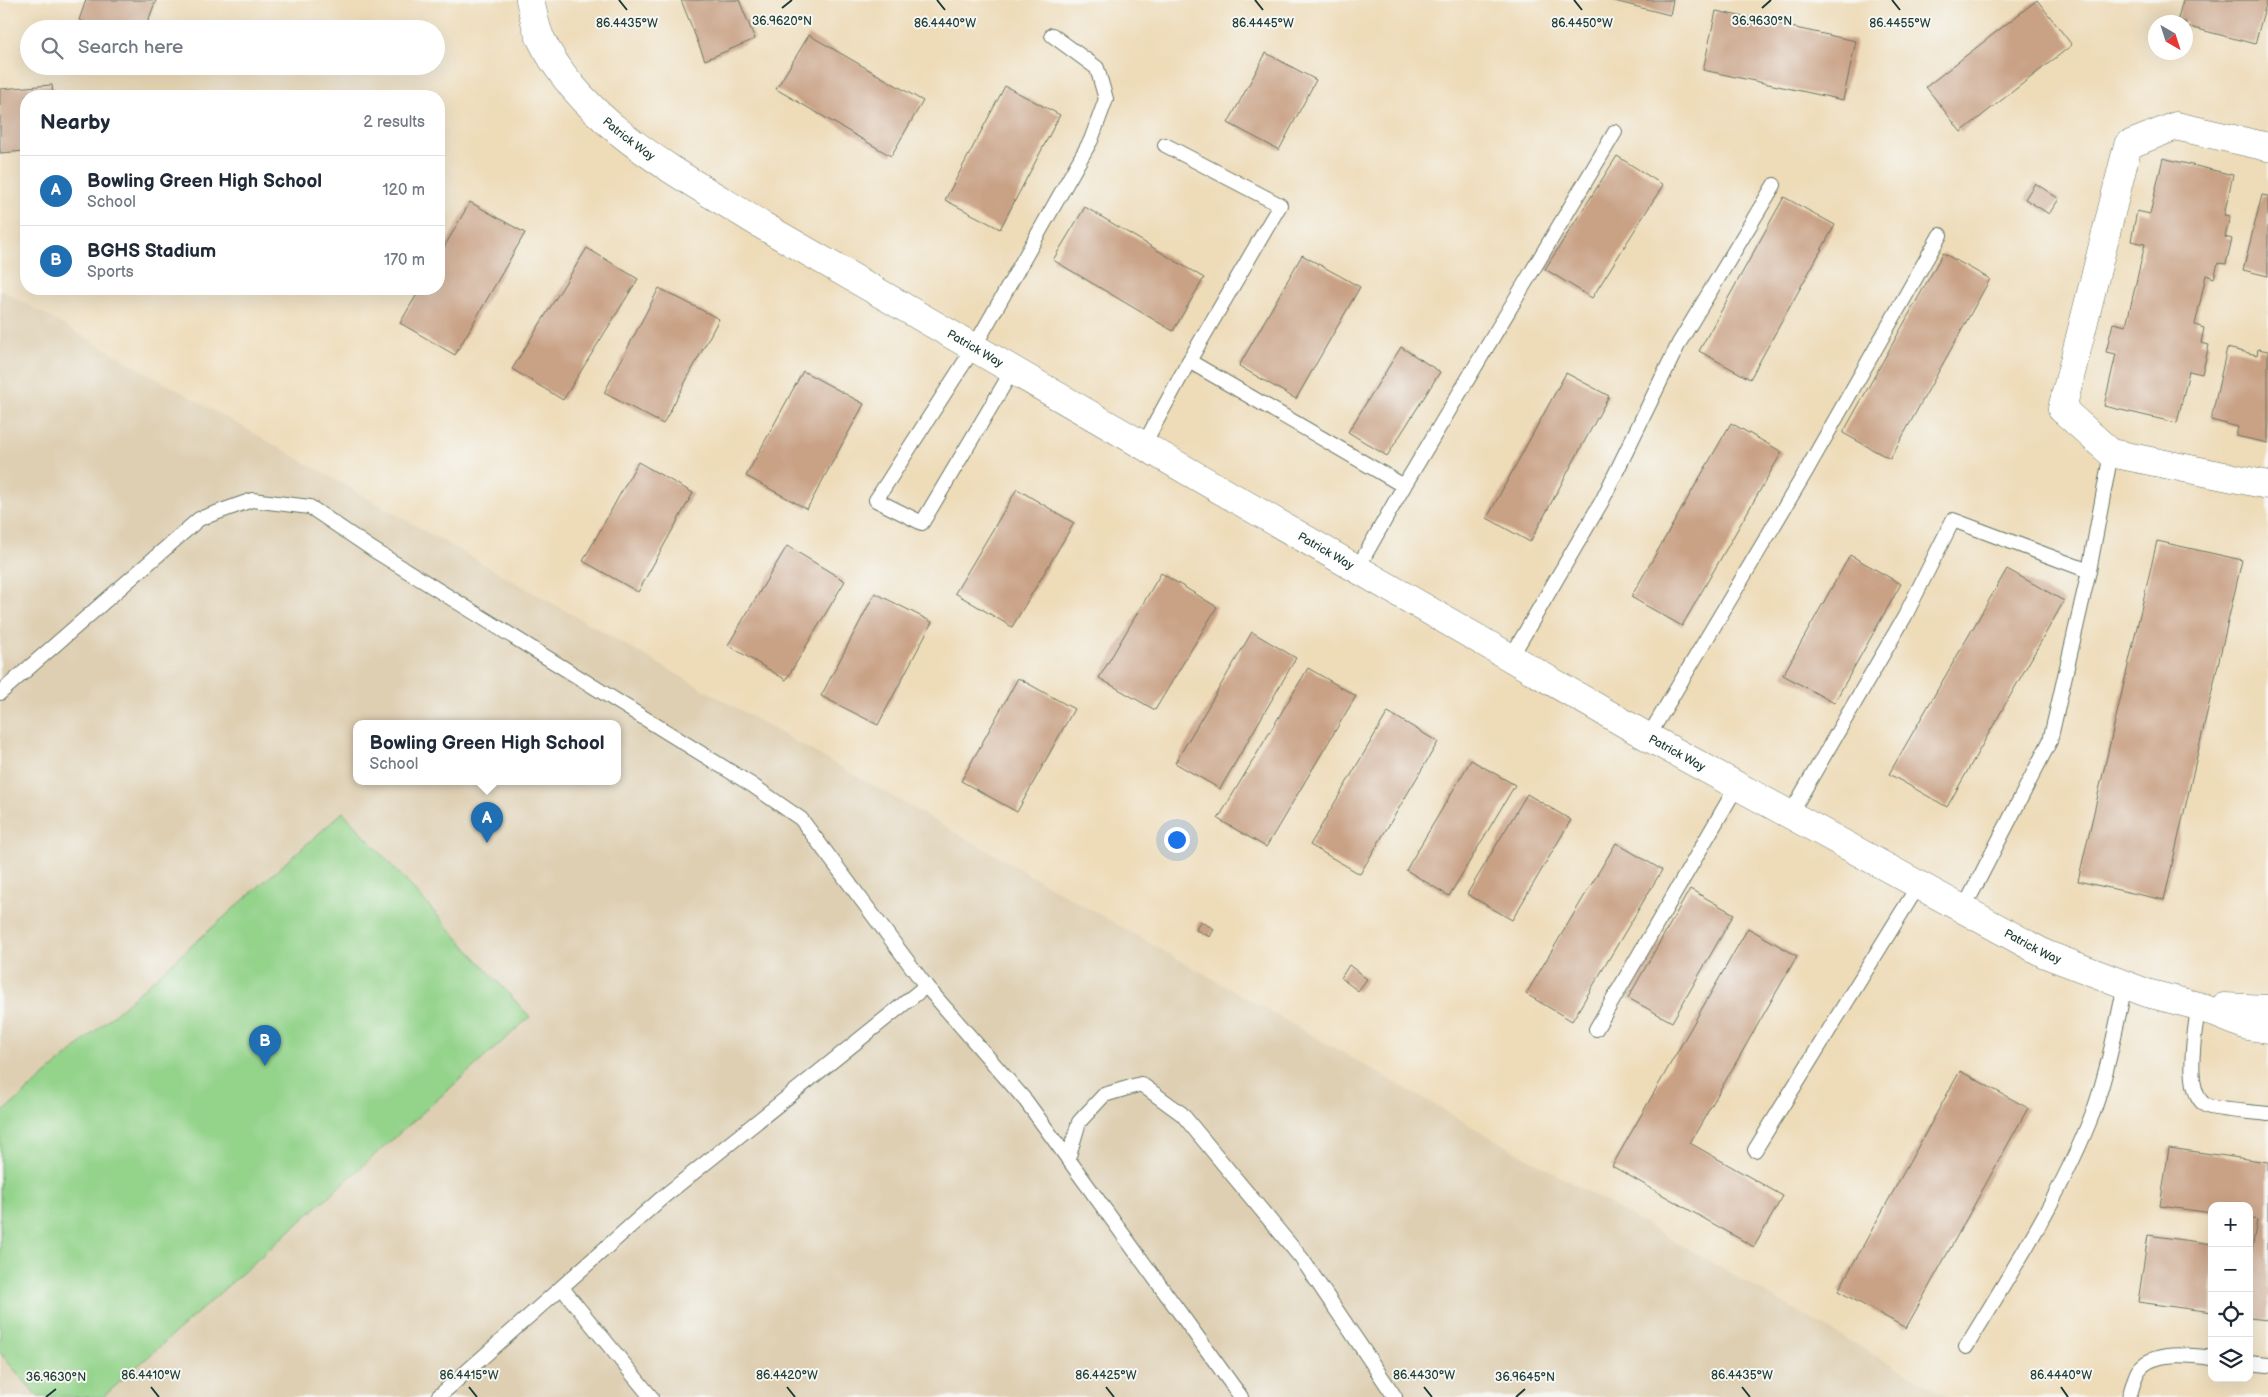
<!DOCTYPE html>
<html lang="en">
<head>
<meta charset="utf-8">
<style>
  :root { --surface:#fff; --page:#f2f2f3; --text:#1f2937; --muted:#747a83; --line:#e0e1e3; --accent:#1f6fb2 }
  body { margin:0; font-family:"Balsamiq Sans",sans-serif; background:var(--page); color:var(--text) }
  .controls { position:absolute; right:15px; bottom:15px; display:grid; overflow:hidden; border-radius:10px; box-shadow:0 5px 20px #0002 }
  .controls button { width:45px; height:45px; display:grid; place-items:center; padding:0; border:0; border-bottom:1px solid var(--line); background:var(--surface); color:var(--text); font:25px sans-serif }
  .compass { position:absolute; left:2148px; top:15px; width:45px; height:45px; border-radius:50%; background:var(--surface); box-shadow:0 5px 20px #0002; rotate:141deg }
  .you { position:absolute; left:1176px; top:839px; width:18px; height:18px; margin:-12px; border:4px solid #fff; border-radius:50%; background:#1a73e8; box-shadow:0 0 0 8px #1a73e833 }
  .badge { display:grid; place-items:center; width:32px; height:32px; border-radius:50%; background:var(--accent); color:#fff; font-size:16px; font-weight:700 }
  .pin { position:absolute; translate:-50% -41px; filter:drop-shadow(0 1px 2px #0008) }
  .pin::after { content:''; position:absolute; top:26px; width:18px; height:15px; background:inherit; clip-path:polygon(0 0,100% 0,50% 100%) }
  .popup { position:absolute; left:353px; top:720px; width:268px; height:65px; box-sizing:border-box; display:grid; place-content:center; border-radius:10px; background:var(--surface); filter:drop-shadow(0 1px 4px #0005); font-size:16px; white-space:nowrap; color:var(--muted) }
  .popup b { font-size:19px; color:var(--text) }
  .popup::after { content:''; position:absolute; left:50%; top:100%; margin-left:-10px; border:10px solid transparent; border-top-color:var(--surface) }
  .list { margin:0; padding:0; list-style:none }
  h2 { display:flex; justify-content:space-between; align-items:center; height:65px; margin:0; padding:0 20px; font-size:21px }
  h2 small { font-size:16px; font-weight:400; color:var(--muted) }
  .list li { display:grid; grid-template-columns:32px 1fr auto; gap:15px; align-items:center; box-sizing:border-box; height:70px; padding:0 20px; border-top:1px solid var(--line) }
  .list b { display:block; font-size:19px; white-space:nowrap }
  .list p { margin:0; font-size:16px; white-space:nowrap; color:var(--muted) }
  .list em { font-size:16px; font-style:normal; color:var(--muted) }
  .icon { flex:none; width:28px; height:28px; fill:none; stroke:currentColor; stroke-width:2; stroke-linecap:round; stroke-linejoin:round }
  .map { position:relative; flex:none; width:2268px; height:1397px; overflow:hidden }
  .search { position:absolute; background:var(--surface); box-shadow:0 5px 20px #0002; left:20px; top:20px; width:425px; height:55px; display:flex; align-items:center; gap:12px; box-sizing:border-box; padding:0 18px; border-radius:28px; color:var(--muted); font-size:19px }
  .panel { position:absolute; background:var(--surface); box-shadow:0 5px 20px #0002; left:20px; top:90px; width:425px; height:205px; border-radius:20px }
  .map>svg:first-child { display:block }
</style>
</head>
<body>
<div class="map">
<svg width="2268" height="1397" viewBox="0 0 2268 1397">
  <rect width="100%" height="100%" fill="#f6f6f2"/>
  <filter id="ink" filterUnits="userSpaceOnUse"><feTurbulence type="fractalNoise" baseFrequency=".02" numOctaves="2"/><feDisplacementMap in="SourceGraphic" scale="10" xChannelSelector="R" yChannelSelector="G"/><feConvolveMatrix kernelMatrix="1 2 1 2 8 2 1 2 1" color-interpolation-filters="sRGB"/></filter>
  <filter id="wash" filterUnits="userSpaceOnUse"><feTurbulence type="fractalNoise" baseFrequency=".0096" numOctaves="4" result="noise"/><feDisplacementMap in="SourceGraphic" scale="20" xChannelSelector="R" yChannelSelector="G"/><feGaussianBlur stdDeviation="1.12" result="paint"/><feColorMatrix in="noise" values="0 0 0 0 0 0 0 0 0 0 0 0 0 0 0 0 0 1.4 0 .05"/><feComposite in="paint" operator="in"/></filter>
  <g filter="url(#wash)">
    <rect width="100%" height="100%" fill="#eedcb9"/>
    <path fill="#decfb2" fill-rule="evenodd" d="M0,289L1948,1397H0ZM357,724H617V782H357Z"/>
    <path fill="#93d38a" stroke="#59885f" d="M343,812L530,1017L103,1397H38L0,1353V1115Z"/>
    <g id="blocks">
      <g fill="#c9a185">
        <path d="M86,0H156L145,29H102L79,20Z"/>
        <path d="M681,0H739L755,39L705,60Z"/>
        <path d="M1610,0H1673L1670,15Z"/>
        <path d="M2037,0L2072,45L1961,132L1926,87Z"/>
        <path d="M2183,0H2267L2255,44L2186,26V22H2177Z"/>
        <path d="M1716,11L1856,41L1843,100L1703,70Z"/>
        <path d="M809,35L923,101L891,156L776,89Z"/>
        <path d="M1266,53L1316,80L1279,150L1228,123Z"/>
        <path d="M52,85L53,96H26V151L0,153V89Z"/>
        <path d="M1005,86L1060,115L1000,229L945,200Z"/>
        <path d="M1617,156L1663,185L1592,298L1545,269Z"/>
        <path d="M2163,158L2233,175L2224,215L2230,216L2225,237L2232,239L2226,264L2218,263L2214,278L2206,275L2195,325L2204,328L2201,343L2209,345L2202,374L2189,371L2177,423L2104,406L2116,354L2106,352L2113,323L2126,326L2145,244L2131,241L2137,211L2150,214Z"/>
        <path d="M2035,183L2059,199L2049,214L2025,199Z"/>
        <path d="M2262,195L2268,196V276L2243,270Z"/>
        <path d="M1784,197L1835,225L1750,379L1699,351Z"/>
        <path d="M470,202L525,233L455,355L400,323L420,289H439V256Z"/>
        <path d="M1085,207L1204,278L1173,331L1053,260Z"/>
        <path d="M587,248L638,279L563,400L512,369Z"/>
        <path d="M1943,253L1990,279L1890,459L1843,433Z"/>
        <path d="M1302,255L1360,287L1296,399L1239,366Z"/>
        <path d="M659,288L719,319L663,424L604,393Z"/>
        <path d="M1401,347L1440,372L1387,456L1348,432Z"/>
        <path d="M2227,348L2257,355L2258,349L2268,351V443L2236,436L2238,427L2211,420Z"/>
        <path d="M803,371L864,404L807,509L746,476Z"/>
        <path d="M1566,373L1609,396L1530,542L1487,518Z"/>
        <path d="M1731,423L1782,452L1682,626L1631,597Z"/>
        <path d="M638,462L693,493L638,592L583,561Z"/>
        <path d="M1017,489L1074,523L1012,627L955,593Z"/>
        <path d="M2157,541L2242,560L2164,900L2078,881Z"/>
        <path d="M787,546L845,581L786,680L728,645Z"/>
        <path d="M1850,555L1901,584L1834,703L1783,675Z"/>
        <path d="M2007,569L2064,601L1947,807L1889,774Z"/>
        <path d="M1161,573L1217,607L1155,710L1099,678Z"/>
        <path d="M875,593L932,622L878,725L821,696Z"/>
        <path d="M1252,632L1296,658L1220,789L1175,763Z"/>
        <path d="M1308,668L1356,696L1266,847L1218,819Z"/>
        <path d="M1018,678L1074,709L1017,812L961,781Z"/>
        <path d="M1388,712L1438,742L1360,874L1310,845Z"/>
        <path d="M1471,760L1515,785L1449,896L1406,870Z"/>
        <path d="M1527,794L1571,820L1512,920L1467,894Z"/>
        <path d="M1616,843L1662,870L1572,1021L1526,994Z"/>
        <path d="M1690,889L1734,914L1672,1022L1628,998Z"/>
        <path d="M1200,921L1214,929L1210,937L1196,930Z"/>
        <path d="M1748,928L1797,956L1690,1143L1783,1196L1754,1247L1612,1166Z"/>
        <path d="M1349,965L1367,979L1358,991L1341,978Z"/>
        <path d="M1960,1071L2028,1108L1906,1328L1838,1291Z"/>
        <path d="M2169,1148L2268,1162V1320L2249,1318V1250H2252L2257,1220L2249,1218V1206H2212V1213L2160,1206Z"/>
        <path d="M2148,1235L2212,1244V1312L2138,1302Z"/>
      </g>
    </g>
  </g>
  <g filter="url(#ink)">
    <use href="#blocks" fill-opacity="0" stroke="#677563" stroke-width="1"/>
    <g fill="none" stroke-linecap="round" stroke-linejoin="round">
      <g stroke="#677563" stroke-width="16">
        <g id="service">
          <path d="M1165,145L1280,205L1189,361L1404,486L1615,132"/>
          <path d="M1012,371L922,523L876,500L973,349L1091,140L1106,99L1097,68L1052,35"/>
          <path d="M1143,446L1189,361"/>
          <path d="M1357,569L1404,486"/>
          <path d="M1511,657L1602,501L1679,343L1774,185"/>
          <path d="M0,693L199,519L252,500L310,507L372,549L752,785L801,819L926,986L1026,1101L1241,1397"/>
          <path d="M1648,737L1805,473L1940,235"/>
          <path d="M1789,816L1905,616L1953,520L2089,571"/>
          <path d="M1963,910L2050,741L2089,571L2111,453"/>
          <path d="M2198,1006C2196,1029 2182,1093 2207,1106C2215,1110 2256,1112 2268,1114"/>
          <path d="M1596,1029L1737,786"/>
          <path d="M1755,1150L1918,886"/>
          <path d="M1068,1159L1079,1122L1104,1095L1141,1084L1182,1114L1302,1259L1395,1397"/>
          <path d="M562,1288L651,1397"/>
          <path d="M1966,1347C2012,1271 2062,1194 2094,1110C2108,1070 2116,1027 2125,985"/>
          <path d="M2249,1363L2268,1365"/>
          <path d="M438,1397L663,1197L926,986"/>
          <path d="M2129,1397C2132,1389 2134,1378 2138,1371C2152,1350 2190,1355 2212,1358"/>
        </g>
      </g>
      <g stroke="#677563" stroke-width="29">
        <g id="minor">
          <path id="s1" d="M530,0C533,12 535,26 540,37C583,126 680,174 760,224L1648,737L2045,954L2147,993L2198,1006L2247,1026L2268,1029"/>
          <path d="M2268,147L2176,126L2128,145L2062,409L2111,453L2268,485"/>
          <path d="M2224,1007L2268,1009"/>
        </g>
      </g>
      <use href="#service" stroke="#fff" stroke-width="14"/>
      <use href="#minor" stroke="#fff" stroke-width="28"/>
    </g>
  </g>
  <path fill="none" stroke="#1f3d34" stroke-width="2" d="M619,0L627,10M937,0L945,10M1255,0L1263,10M1574,0L1582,10M1892,0L1900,10M782,8L792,0M1762,8L1771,0M151,1387L159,1397M469,1387L477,1397M787,1387L795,1397M1106,1387L1114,1397M1424,1387L1432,1397M1742,1387L1750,1397M2061,1387L2068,1397M46,1397L56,1389M1516,1397L1525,1389"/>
  <g text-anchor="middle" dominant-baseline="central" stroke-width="4" stroke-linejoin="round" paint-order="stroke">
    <g font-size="12" fill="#1f3d34" stroke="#f6f6f2">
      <text stroke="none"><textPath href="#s1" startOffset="175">Patrick Way</textPath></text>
      <text stroke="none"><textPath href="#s1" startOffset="580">Patrick Way</textPath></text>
      <text stroke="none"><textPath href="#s1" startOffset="985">Patrick Way</textPath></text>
      <text stroke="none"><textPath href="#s1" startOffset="1390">Patrick Way</textPath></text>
      <text stroke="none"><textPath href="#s1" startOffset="1795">Patrick Way</textPath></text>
    </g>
  </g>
  <g font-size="12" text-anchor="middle" fill="#1f3d34" stroke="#f6f6f2" stroke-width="4" stroke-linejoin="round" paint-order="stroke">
    <text x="782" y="25">36.9620°N</text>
    <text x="1762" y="25">36.9630°N</text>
    <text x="627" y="27">86.4435°W</text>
    <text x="1263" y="27">86.4445°W</text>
    <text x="1900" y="27">86.4455°W</text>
    <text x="945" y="27">86.4440°W</text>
    <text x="1582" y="27">86.4450°W</text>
    <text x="151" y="1379">86.4410°W</text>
    <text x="469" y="1379">86.4415°W</text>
    <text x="787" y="1379">86.4420°W</text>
    <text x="1106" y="1379">86.4425°W</text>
    <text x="1424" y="1379">86.4430°W</text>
    <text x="1742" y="1379">86.4435°W</text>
    <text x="2061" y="1379">86.4440°W</text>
    <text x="56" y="1381">36.9630°N</text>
    <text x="1525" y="1381">36.9645°N</text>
  </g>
</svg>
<div class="controls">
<button>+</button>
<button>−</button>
<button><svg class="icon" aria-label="locate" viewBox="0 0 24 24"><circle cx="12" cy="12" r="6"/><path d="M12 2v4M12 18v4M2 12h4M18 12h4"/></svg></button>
<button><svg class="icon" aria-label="layers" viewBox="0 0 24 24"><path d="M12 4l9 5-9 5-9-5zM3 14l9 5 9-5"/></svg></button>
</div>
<svg class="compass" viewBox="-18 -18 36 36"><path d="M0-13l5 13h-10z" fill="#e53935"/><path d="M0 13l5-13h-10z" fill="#747a83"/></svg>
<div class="you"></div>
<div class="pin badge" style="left:487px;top:843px">A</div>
<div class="popup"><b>Bowling Green High School</b>School</div>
<div class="pin badge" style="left:265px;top:1066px">B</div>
<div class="search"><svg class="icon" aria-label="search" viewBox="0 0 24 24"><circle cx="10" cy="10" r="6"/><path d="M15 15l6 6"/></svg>Search here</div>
<section class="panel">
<h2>Nearby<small>2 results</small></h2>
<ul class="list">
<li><span class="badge">A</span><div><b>Bowling Green High School</b><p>School</p></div><em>120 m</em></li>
<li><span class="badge">B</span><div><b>BGHS Stadium</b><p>Sports</p></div><em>170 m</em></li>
</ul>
</section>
</div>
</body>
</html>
